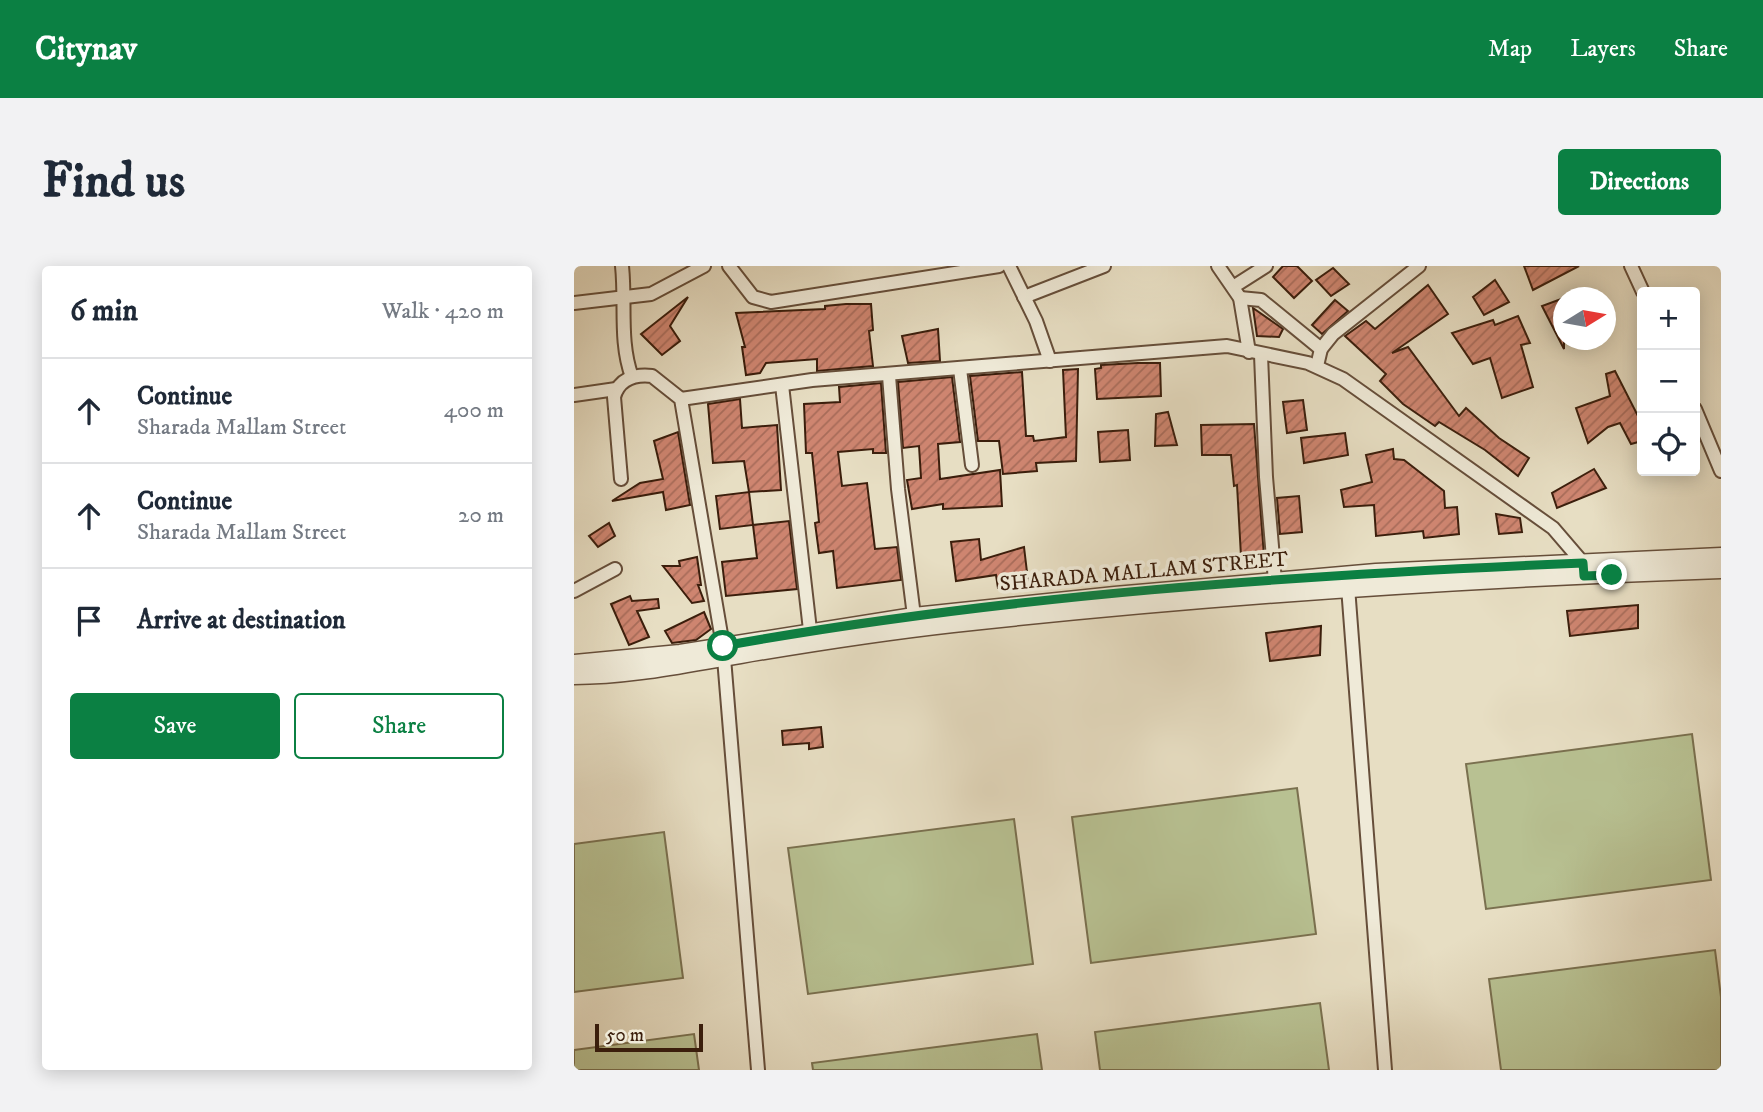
<!DOCTYPE html>
<html lang="en">
<head>
<meta charset="utf-8">
<style>
  :root { --surface:#fff; --page:#f2f2f3; --text:#1f2937; --muted:#747a83; --line:#e0e1e3; --accent:#0b8043 }
  body { margin:0; font-family:"IM FELL DW Pica",serif; background:var(--page); color:var(--text) }
  .controls { position:absolute; right:21px; top:21px; display:grid; overflow:hidden; border-radius:7px; box-shadow:0 4px 18px #0003 }
  .controls button { width:63px; height:63px; display:grid; place-items:center; padding:0; border:0; border-bottom:2px solid var(--line); background:var(--surface); color:var(--text); font:35px sans-serif }
  .compass { position:absolute; left:979px; top:21px; width:63px; height:63px; border-radius:50%; background:var(--surface); box-shadow:0 4px 18px #0003; rotate:79deg }
  .scale { position:absolute; left:21px; bottom:18px; width:108px; box-sizing:border-box; padding-left:7px; border:4px solid #3b1e0c; border-top:0; font-size:19px; line-height:24px; white-space:nowrap; color:#3b1e0c; -webkit-text-stroke:5px #efead8; paint-order:stroke }
  .stop { position:absolute; width:21px; height:21px; margin:-16px; border:5px solid #0b8043; border-radius:50%; background:#fff }
  .stop.end { background:#0b8043; border-color:#fff; box-shadow:0 2px 7px #0008 }
  .list { margin:0; padding:0; list-style:none }
  h2 { display:flex; justify-content:space-between; align-items:center; height:91px; margin:0; padding:0 28px; font-size:30px }
  h2 small { font-size:23px; font-weight:400; color:var(--muted) }
  .list li { display:grid; grid-template-columns:46px 1fr auto; gap:21px; align-items:center; box-sizing:border-box; height:105px; padding:0 28px; border-top:2px solid var(--line) }
  .list b { display:block; font-size:26px; white-space:nowrap }
  .list p { margin:0; font-size:23px; white-space:nowrap; color:var(--muted) }
  .list em { font-size:23px; font-style:normal; color:var(--muted) }
  .actions { display:flex; gap:14px; padding:21px 28px }
  .actions a { flex:1; padding:16px 0; border:2px solid var(--accent); border-radius:7px; text-align:center; font-size:24px; color:var(--accent) }
  .actions .main { background:var(--accent); color:#fff }
  .icon { flex:none; width:38px; height:38px; fill:none; stroke:currentColor; stroke-width:2; stroke-linecap:round; stroke-linejoin:round }
  .map { position:relative; flex:none; width:1147px; height:804px; overflow:hidden; border-radius:7px }
  header { display:flex; align-items:center; gap:42px; box-sizing:border-box; height:98px; padding:0 35px; background:var(--accent); color:#fff }
  header strong { font-size:33px }
  nav { display:flex; gap:38px; margin-inline-start:auto; font-size:24px }
  .intro { display:flex; align-items:center; justify-content:space-between; box-sizing:border-box; height:168px; padding:0 42px }
  h1 { margin:0; font-size:49px }
  .button { padding:18px 32px; border-radius:7px; background:var(--accent); color:#fff; font-size:24px; font-weight:700 }
  main { display:flex; gap:42px; padding:0 42px }
  aside { flex:1; background:var(--surface); border-radius:7px; box-shadow:0 4px 18px #0003 }
  .map>svg:first-child { display:block }
</style>
</head>
<body>
<header>
<strong>Citynav</strong>
<nav><a>Map</a><a>Layers</a><a>Share</a></nav>
</header>
<div class="intro"><h1>Find us</h1><a class="button">Directions</a></div>
<main>
<aside>
<h2>6 min<small>Walk · 420 m</small></h2>
<ul class="list">
<li><svg class="icon" aria-label="ahead" viewBox="0 0 24 24"><path d="M12 20V5M6 11l6-6 6 6"/></svg><div><b>Continue</b><p>Sharada Mallam Street</p></div><em>400 m</em></li>
<li><svg class="icon" aria-label="ahead" viewBox="0 0 24 24"><path d="M12 20V5M6 11l6-6 6 6"/></svg><div><b>Continue</b><p>Sharada Mallam Street</p></div><em>20 m</em></li>
<li><svg class="icon" aria-label="arrive" viewBox="0 0 24 24"><path d="M6 21V4h12l-3 4 3 4H6"/></svg><div><b>Arrive at destination</b></div></li>
</ul>
<div class="actions"><a class="main">Save</a><a>Share</a></div>
</aside>
<div class="map">
<svg width="1147" height="804" viewBox="0 0 1147 804">
  <defs>
    <pattern id="building-hatch" width="6" height="6" patternUnits="userSpaceOnUse" patternTransform="scale(1.75)"><rect width="6" height="6" fill="#ce8570"/><path d="M-1 1l2-2M0 6l6-6M5 7l2-2" fill="none" stroke="#a86c5a"/></pattern>
  </defs>
  <rect width="100%" height="100%" fill="#e7dec3"/>
  <filter id="stains"><feTurbulence type="fractalNoise" baseFrequency=".00286" numOctaves="4"/><feColorMatrix values="0 0 0 0 .2 0 0 0 0 .09 0 0 0 0 .02 0 0 0 .5 -.17"/></filter>
  <radialGradient id="worn" r=".72"><stop offset=".6" stop-color="#630" stop-opacity="0"/><stop offset="1" stop-color="#630" stop-opacity=".3"/></radialGradient>
  <g fill="#b8c192" stroke="#7a704f" stroke-width="2">
    <path d="M1118,468L1137,614L912,643L892,498Z"/>
    <path d="M723,522L742,668L517,697L498,551Z"/>
    <path d="M440,553L459,698L234,728L214,582Z"/>
    <path d="M90,566L109,712L0,726V578Z"/>
    <path d="M1141,684L1147,731V804H927L915,713Z"/>
    <path d="M746,737L755,804H526L521,766Z"/>
    <path d="M120,768L125,804H0V784Z"/>
    <path d="M463,768L468,804H239L238,797Z"/>
  </g>
  <g fill="url(#building-hatch)" stroke="#3b1e0c" stroke-width="2">
    <path d="M709,0H723L738,15L720,32L699,11Z"/>
    <path d="M950,0H1005L959,24Z"/>
    <path d="M759,2L775,18L757,30L742,14Z"/>
    <path d="M921,14L935,36L910,49L899,31Z"/>
    <path d="M854,19L874,48L818,87L834,81L885,150L892,142L925,172L955,192L944,210L911,184L865,156L861,160L829,138L806,115L812,108L771,70L792,55L801,63Z"/>
    <path d="M114,31L96,60L106,75L88,89L67,68Z"/>
    <path d="M990,32V83L968,40Z"/>
    <path d="M761,34L774,45L748,68L738,59Z"/>
    <path d="M272,38H297L299,64L295,65L299,100L243,105V93L192,97L186,107L172,109L168,81H171L162,47L251,43V40Z"/>
    <path d="M679,42L709,63L705,71L683,70Z"/>
    <path d="M944,50L956,77L947,79L959,121L928,132L916,92L899,98L878,67L919,54L921,59Z"/>
    <path d="M364,63L366,95L334,97L328,70Z"/>
    <path d="M564,97H586L587,130L523,133L521,103L527,102V99Z"/>
    <path d="M504,103L502,195L462,197L463,205L429,208L425,175H404L396,110L448,106L452,170H459L460,175L492,171L489,104Z"/>
    <path d="M1041,105L1064,150L1068,175L1057,178L1046,157L1034,161L1014,177L1002,142L1036,130L1032,108Z"/>
    <path d="M378,111L386,176L364,178L366,213L426,204L428,240L369,243V238L338,243L333,214L347,212L345,180L329,182L324,116Z"/>
    <path d="M307,117L312,187H299V183L264,186L268,220L293,217L301,283L323,281L327,314L263,322L259,285L245,287L241,257L245,256L238,187H232L230,138L266,136L265,121Z"/>
    <path d="M166,133L168,162L203,159L207,224L175,226L170,195L139,197L134,138Z"/>
    <path d="M729,134L733,164L713,167L709,136Z"/>
    <path d="M594,146L603,179L581,180L582,148Z"/>
    <path d="M680,158L690,290H667L663,219L660,220L657,189H628L627,159Z"/>
    <path d="M554,164L556,194L526,196L524,166Z"/>
    <path d="M104,166L116,239L92,244L89,226L38,235L66,217L89,213L80,175Z"/>
    <path d="M771,167L774,189L730,197L727,172Z"/>
    <path d="M819,183L820,193L830,194L870,225L871,242L883,241L885,268L850,272L849,265L802,270L800,239L770,241L767,224L798,216L792,189Z"/>
    <path d="M1020,203L1032,222L983,242L978,227Z"/>
    <path d="M175,226L179,259L146,263L142,230Z"/>
    <path d="M725,230L728,266L706,268L703,232Z"/>
    <path d="M922,248L946,252L948,266L925,268Z"/>
    <path d="M215,255L223,323L152,330L148,296L183,292L179,259Z"/>
    <path d="M35,257L41,270L24,281L15,270Z"/>
    <path d="M405,273L407,294L450,281L455,323L424,322L422,309L382,315L377,276Z"/>
    <path d="M123,291L127,319H124L130,335L118,337L89,300H106L105,295Z"/>
    <path d="M56,330L58,335L84,333L85,342L63,345L75,371L55,379L37,338Z"/>
    <path d="M1064,339V362L996,370L993,345Z"/>
    <path d="M130,346L137,363L122,374L98,377L91,365Z"/>
    <path d="M747,360L746,389L696,395L692,367Z"/>
    <path d="M247,461L249,481L235,483V477L209,479L208,465Z"/>
  </g>
  <g fill="none" stroke-linecap="round" stroke-linejoin="round">
    <g stroke="#664e3a" stroke-width="16">
      <g id="minor">
        <path d="M48,0C52,37 45,76 58,111"/>
        <path d="M155,0L179,31L197,36L425,0"/>
        <path d="M435,0L462,55L476,95"/>
        <path d="M644,0L666,32L675,86"/>
        <path d="M1057,0L1069,26"/>
        <path d="M659,21L692,0"/>
        <path d="M450,31L530,0"/>
        <path d="M666,32L687,34L747,83"/>
        <path d="M0,37L77,28L130,0"/>
        <path d="M687,89L692,211L701,315"/>
        <path d="M743,100L747,83L759,68L845,0"/>
        <path d="M386,103L398,199"/>
        <path d="M315,110L324,223L340,350"/>
        <path d="M208,119L236,364"/>
        <path d="M0,129L42,123"/>
        <path d="M107,133L238,114L653,80L734,97L769,113L979,262L1009,297V302"/>
        <path d="M1121,143L1147,205"/>
        <path d="M47,213L40,131C45,113 60,108 78,110L107,133L149,380"/>
        <path d="M774,321L811,804"/>
        <path d="M0,325L41,303"/>
        <path d="M150,392L184,804"/>
      </g>
    </g>
    <g stroke="#664e3a" stroke-width="19">
      <g id="tertiary">
        <path d="M0,397L106,387L340,350L541,329L802,306L1147,290"/>
        <path d="M0,410C56,410 111,398 166,389C237,377 308,366 379,358C634,330 890,313 1147,304"/>
      </g>
    </g>
    <use href="#minor" stroke="#efead8" stroke-width="12"/>
    <use href="#tertiary" stroke="#efead8" stroke-width="16"/>
  </g>
  <g fill="none" stroke-linecap="round" stroke-linejoin="round">
    <path stroke="#0b8043" stroke-width="9" d="M149,380C432,329 722,309 1009,297L1010,310L1038,309"/>
  </g>
  <g text-anchor="middle" dominant-baseline="central" stroke-width="7" stroke-linejoin="round" paint-order="stroke">
    <g font-size="21" fill="#3b1e0c" stroke="#efead8">
      <text transform="translate(570 306) rotate(-5)">SHARADA MALLAM STREET</text>
    </g>
  </g>
  <rect width="100%" height="100%" filter="url(#stains)"/>
  <rect width="100%" height="100%" fill="url(#worn)"/>
</svg>
<div class="controls">
<button>+</button>
<button>−</button>
<button><svg class="icon" aria-label="locate" viewBox="0 0 24 24"><circle cx="12" cy="12" r="6"/><path d="M12 2v4M12 18v4M2 12h4M18 12h4"/></svg></button>
</div>
<svg class="compass" viewBox="-18 -18 36 36"><path d="M0-13l5 13h-10z" fill="#e53935"/><path d="M0 13l5-13h-10z" fill="#747a83"/></svg>
<div class="scale">50 m</div>
<div class="stop" style="left:149px;top:380px"></div>
<div class="stop end" style="left:1038px;top:309px"></div>
</div>
</main>
</body>
</html>
